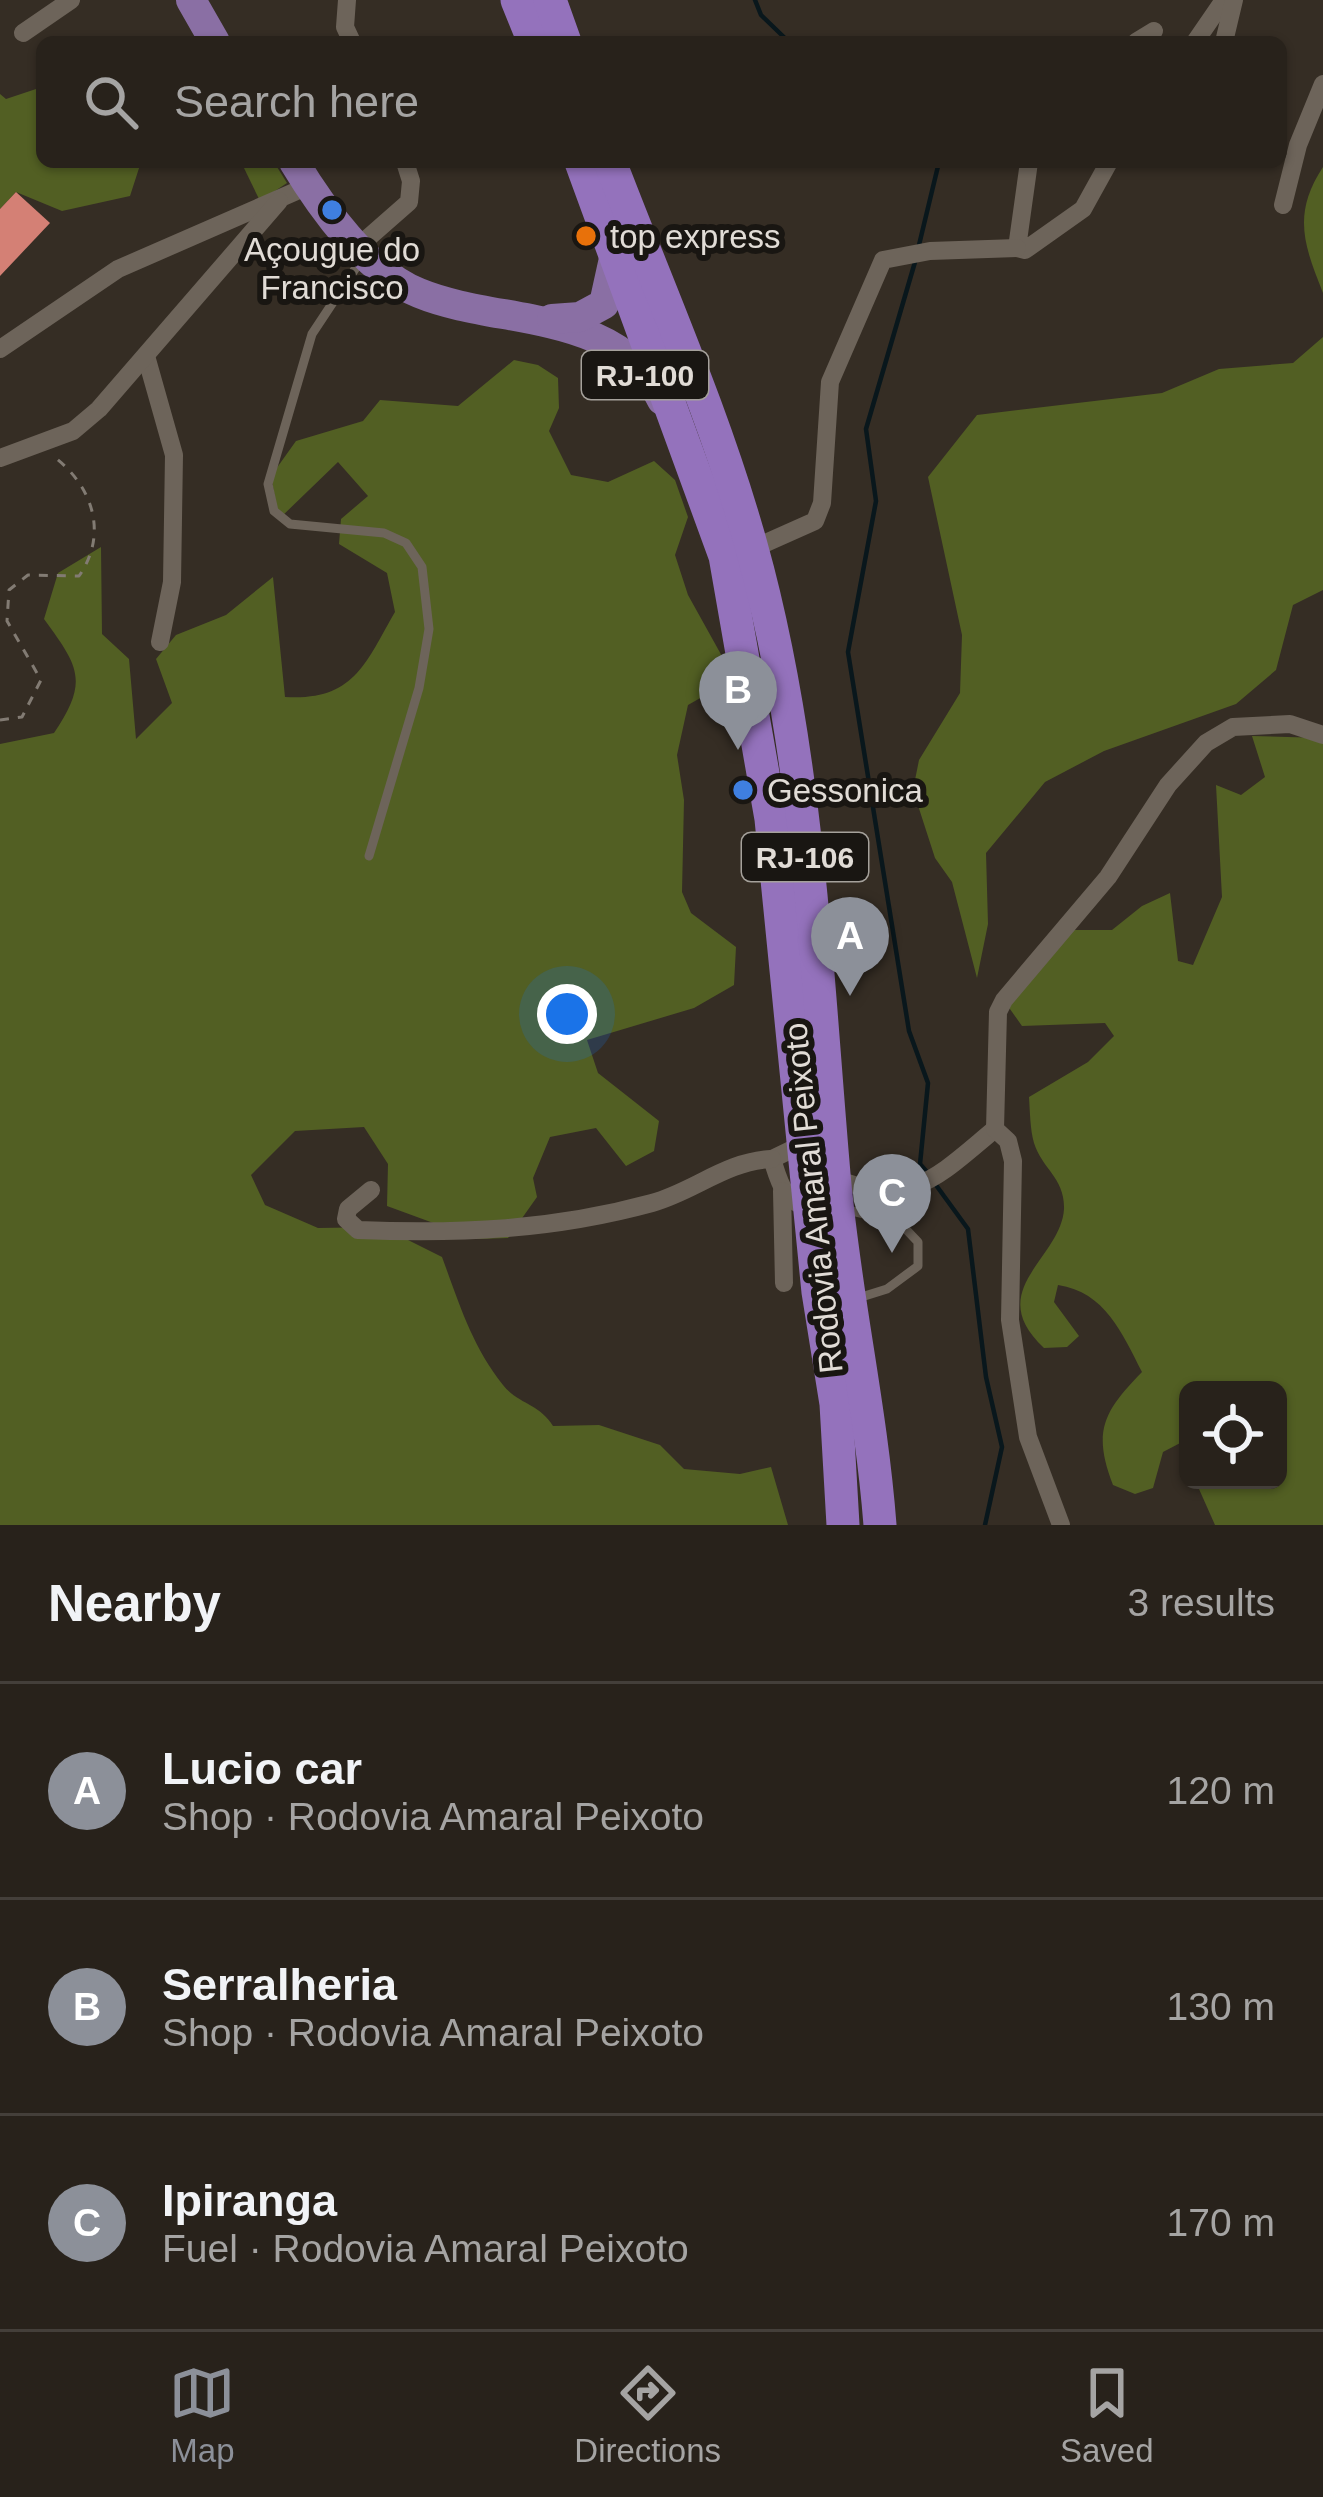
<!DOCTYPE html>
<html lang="en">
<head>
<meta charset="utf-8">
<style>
  :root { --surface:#28221b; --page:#342f28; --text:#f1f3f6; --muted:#a5a4a3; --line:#443f3a; --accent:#8c9099 }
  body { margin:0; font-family:Helvetica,sans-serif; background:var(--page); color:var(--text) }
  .controls { position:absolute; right:36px; bottom:36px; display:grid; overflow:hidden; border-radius:18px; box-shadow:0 3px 9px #0004 }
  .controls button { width:108px; height:108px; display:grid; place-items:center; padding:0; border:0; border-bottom:3px solid var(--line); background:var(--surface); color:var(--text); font:60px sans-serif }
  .you { position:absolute; left:567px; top:1014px; width:42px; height:42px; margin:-30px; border:9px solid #fff; border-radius:50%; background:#1a73e8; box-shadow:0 0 0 18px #1a73e833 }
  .badge { display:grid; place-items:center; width:78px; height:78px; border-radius:50%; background:var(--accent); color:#fff; font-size:39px; font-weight:700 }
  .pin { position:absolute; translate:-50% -99px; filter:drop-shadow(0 3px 6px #0008) }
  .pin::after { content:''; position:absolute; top:63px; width:42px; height:36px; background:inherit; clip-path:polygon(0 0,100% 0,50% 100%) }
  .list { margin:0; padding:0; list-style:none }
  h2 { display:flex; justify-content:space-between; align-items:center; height:156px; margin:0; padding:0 48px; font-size:51px }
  h2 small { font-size:39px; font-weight:400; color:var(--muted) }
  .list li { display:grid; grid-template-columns:78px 1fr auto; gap:36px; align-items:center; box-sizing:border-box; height:216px; padding:0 48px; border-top:3px solid var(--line) }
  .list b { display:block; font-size:45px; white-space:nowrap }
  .list p { margin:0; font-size:39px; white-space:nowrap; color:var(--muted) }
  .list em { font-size:39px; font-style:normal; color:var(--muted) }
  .icon { flex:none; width:66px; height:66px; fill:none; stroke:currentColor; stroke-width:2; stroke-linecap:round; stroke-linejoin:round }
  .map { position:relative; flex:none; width:1323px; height:1525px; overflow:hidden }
  .search { position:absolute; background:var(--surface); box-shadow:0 3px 9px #0004; left:36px; right:36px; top:36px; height:132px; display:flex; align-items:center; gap:30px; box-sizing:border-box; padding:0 42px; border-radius:18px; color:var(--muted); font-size:45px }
  .sheet { height:804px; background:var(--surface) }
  nav { display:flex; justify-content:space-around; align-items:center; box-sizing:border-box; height:168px; border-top:3px solid var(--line); background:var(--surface); font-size:33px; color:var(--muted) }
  nav a { display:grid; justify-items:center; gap:6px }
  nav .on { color:var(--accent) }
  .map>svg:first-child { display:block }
</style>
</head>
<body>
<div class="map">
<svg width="1323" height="1525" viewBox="0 0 1323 1525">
  <rect width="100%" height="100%" fill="#352d24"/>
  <g fill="#525f23">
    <path d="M42,87V162H141L130,196L62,211L16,192L0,209V94L6,99Z"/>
    <path d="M253,162H274L287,183L260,201L243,166Z"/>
    <path d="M1323,167V293C1304,245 1292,214 1323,167Z"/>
    <path d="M1323,337V590L1293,605L1276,670L1236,704L1104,751L1045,782L986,853L988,924L977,978L952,882L935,858L913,790L919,760L960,693L962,635L928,477L977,415L1162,393L1219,369L1293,363Z"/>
    <path d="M514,360L538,365L558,378L559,408L549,431L571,475L608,482L654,461L675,480L688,517L675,555L688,595L728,667L718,688L688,705L677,755L684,800L682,892L691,913L736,947L734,985L694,1008L587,1040L598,1073L659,1121L654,1151L626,1166L596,1128L550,1137L533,1178L537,1197L508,1238L477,1239L387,1206L388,1164L364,1127L295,1131L251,1175L265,1205L318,1228L382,1227L442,1257C459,1303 472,1346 503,1385C518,1404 540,1404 553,1426L599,1425L660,1445L684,1469L740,1474L771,1467L788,1525H0V744L54,733C89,681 79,667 44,619L58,573L101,547L102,634L129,659L136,739L172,703L156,659L176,635L226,615L273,577L285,697C354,701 365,664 395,612L387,573L339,544L341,519L368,496L338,462L279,519L271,476L296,441L363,421L380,400L458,406Z"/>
    <path d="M1252,736L1323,738V1525H1215L1195,1480H1278V1390H1188V1454L1184,1441L1163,1452L1153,1488L1135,1494L1113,1485C1092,1431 1104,1411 1142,1372C1122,1333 1105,1292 1058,1285L1054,1302L1079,1336L1067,1347L1044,1348C982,1290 1061,1259 1064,1209C1065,1178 1042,1169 1034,1143C1030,1129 1030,1111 1029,1097L1088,1062L1114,1036L1105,1023L1022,1026L1005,1002L1072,930H1112L1142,906L1170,893L1178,961L1193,965L1222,897L1216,785L1241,795L1265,777Z"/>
  </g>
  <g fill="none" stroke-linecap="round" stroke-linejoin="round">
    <g stroke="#09171c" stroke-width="4.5">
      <path d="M755,0L761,15L789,42"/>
      <path d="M919,245L939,162"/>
      <path d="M915,262L866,429L876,501L848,652L909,1031L928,1083L920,1164L926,1171"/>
      <path d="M933,1181L968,1229L986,1377L1002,1447L985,1525"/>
    </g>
  </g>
  <path fill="#d48075" d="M16,192L50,223L0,276V209Z"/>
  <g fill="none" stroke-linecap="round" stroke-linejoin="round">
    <path stroke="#827b73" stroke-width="3" stroke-dasharray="9 9" stroke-linecap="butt" d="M0,720L22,717L41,680L7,621L9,590L28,575L79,576C109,533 92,485 53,456"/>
    <g stroke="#6d645a" stroke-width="9">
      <path d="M361,260L312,334L268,484L274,511L290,524L384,533L406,543L422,567L429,629L419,688L369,856"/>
      <path d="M843,1209L899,1222L918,1242V1266L887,1289L855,1299"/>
    </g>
    <g stroke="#6d645a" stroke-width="18">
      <path d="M347,0L345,27L352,42"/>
      <path d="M23,33L71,0"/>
      <path d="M1136,42L1154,31"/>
      <path d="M1195,42L1224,0"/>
      <path d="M1224,42L1234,0"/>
      <path d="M1029,162L1017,248L1025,250L1083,209L1109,162"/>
      <path d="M1283,205L1298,145L1323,84"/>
      <path d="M360,245L409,202L411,181L405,162"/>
      <path d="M0,349L118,269L308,186"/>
      <path d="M146,356L174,455L172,582L160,642"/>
      <path d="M0,458L73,431L99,409L279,201"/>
      <path d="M752,549L815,521L822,503L830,382L883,260L930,251L1017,248"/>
      <path d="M803,1144L772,1159C780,1184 783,1200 810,1209"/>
      <path d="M834,1178C911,1209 937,1177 995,1129"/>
      <path d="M371,1190L348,1209L346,1219L358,1230C460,1234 553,1230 652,1203C695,1191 726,1161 772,1159"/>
      <path d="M782,1191L784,1283"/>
      <path d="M1061,1525L1028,1437L1010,1320L1013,1161L1008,1141L995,1129L998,1012L1004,1000L1108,877L1168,785L1206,743L1233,727L1290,724L1323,735"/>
    </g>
    <g stroke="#8a6fa4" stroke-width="30">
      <path d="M191,0L215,42"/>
      <path d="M294,162C321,207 368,273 419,293C499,326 616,307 662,400"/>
      <path d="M552,319L580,317L604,304L615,254"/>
    </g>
    <g stroke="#9472bc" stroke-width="33">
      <path d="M517,0L534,42"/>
      <path d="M550,0L565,42"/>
      <path d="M581,162L725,556L771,819L818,1292L836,1404L843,1525"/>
      <path d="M610,162C658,288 715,415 751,545C808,748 816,966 834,1174C844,1292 871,1407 880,1525"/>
    </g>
  </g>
  <g fill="#3f7fe0" stroke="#191612" stroke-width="4.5">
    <circle cx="332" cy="210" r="12"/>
    <circle cx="743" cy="790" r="12"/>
  </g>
  <circle fill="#e8710a" stroke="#191612" stroke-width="4.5" cx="586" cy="236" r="12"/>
  <g text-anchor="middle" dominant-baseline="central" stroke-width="12" stroke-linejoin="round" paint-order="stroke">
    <g fill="#191612" stroke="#a5a19b" stroke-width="3">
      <rect x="582" y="351" width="126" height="48" rx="9"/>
      <rect x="742" y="833" width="126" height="48" rx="9"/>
    </g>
    <g font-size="30" font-weight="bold" fill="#e1dcd6">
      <text x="645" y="375">RJ-100</text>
      <text x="805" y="857">RJ-106</text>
    </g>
    <g font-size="33" fill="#e1dcd6" stroke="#191612" text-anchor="start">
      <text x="610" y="236">top express</text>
      <text x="332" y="249" text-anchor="middle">Açougue do<tspan x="332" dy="38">Francisco</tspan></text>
      <text x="767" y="790">Gessonica</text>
    </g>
    <g font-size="33" fill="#e1dcd6" stroke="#191612">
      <text transform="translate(813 1198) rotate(-96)">Rodovia Amaral Peixoto</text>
    </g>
  </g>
</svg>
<div class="controls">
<button><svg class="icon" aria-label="locate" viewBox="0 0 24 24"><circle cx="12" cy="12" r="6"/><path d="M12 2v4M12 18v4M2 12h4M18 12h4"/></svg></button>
</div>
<div class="you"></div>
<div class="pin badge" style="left:850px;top:996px">A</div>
<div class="pin badge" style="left:738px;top:750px">B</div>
<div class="pin badge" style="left:892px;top:1253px">C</div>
<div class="search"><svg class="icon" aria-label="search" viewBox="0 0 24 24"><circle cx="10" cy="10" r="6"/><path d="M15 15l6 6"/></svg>Search here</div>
</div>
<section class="sheet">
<h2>Nearby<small>3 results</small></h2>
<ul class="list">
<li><span class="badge">A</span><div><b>Lucio car</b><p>Shop · Rodovia Amaral Peixoto</p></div><em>120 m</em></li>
<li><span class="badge">B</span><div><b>Serralheria</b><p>Shop · Rodovia Amaral Peixoto</p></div><em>130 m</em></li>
<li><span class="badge">C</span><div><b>Ipiranga</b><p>Fuel · Rodovia Amaral Peixoto</p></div><em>170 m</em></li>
</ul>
</section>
<nav>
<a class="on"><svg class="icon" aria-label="map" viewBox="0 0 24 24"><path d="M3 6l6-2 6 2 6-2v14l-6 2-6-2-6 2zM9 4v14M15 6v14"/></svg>Map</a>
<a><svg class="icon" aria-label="directions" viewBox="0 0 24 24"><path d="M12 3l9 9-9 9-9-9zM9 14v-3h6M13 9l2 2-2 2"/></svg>Directions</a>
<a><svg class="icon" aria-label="saved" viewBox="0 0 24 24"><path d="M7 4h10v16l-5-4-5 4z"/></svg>Saved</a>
</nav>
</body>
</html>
